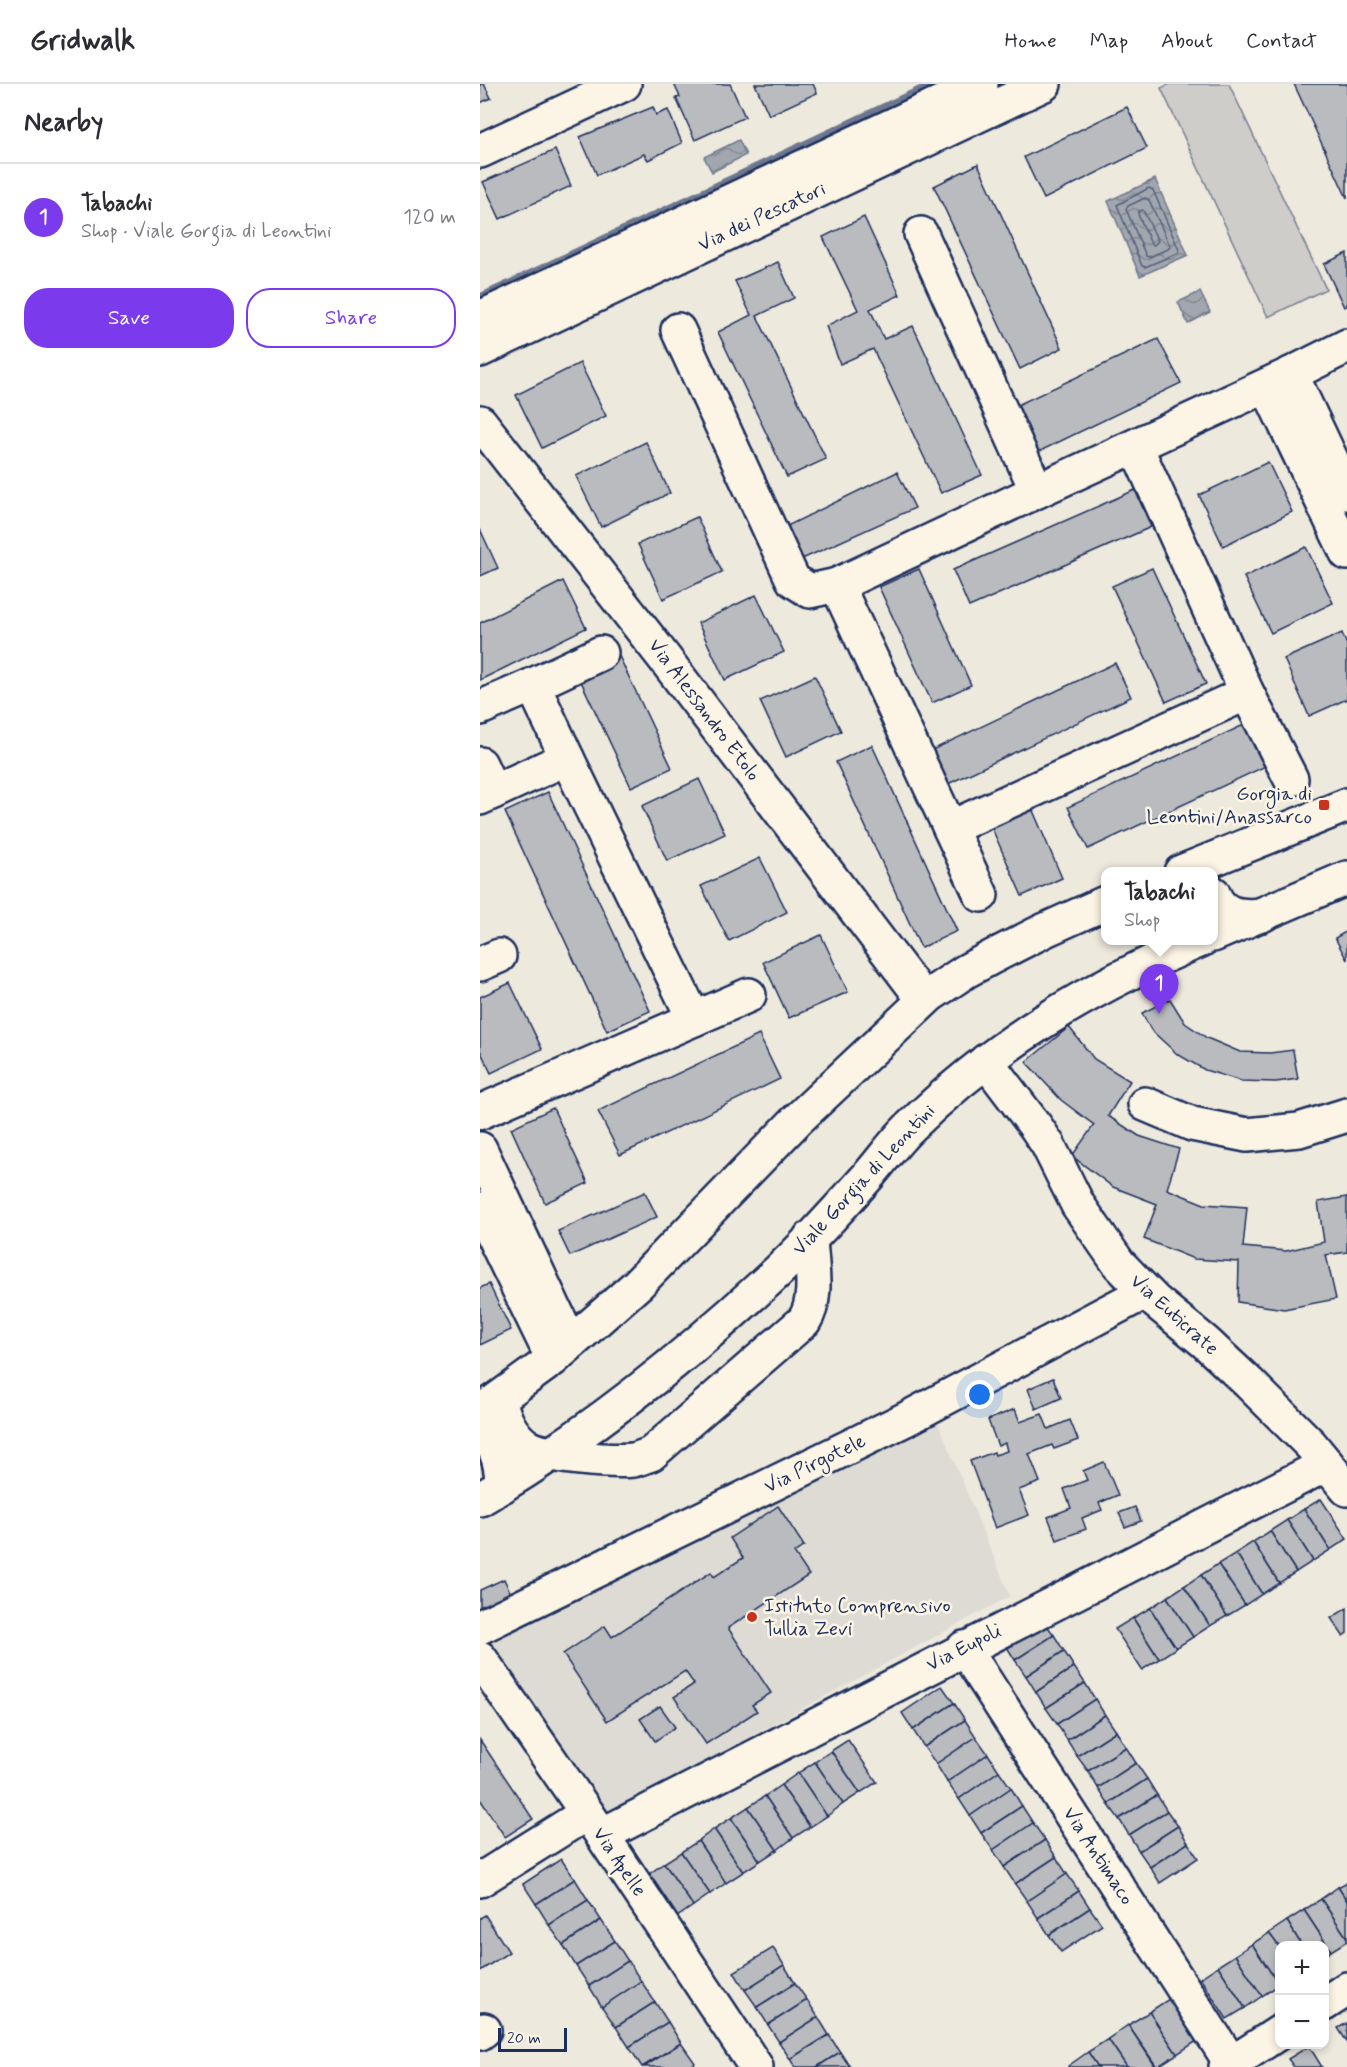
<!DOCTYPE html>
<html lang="en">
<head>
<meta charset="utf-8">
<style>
  :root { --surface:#fff; --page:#f7f7f7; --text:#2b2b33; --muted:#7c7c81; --line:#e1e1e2; --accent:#7c3aed }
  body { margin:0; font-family:Mynerve,sans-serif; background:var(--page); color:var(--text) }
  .controls { position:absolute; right:18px; bottom:18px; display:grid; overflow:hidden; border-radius:12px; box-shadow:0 3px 9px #0003 }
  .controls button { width:54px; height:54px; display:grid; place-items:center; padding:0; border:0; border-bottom:2px solid var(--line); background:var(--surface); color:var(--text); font:30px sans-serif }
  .scale { position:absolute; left:18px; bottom:15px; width:69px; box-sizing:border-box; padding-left:6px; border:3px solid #1b2f5e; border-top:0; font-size:16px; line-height:21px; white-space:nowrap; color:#1b2f5e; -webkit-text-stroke:4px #fcf5e5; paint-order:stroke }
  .you { position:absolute; left:500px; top:1311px; width:21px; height:21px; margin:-15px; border:4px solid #fff; border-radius:50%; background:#1a73e8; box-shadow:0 0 0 9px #1a73e833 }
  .badge { display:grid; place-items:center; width:39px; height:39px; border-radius:50%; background:var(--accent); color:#fff; font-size:20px; font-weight:700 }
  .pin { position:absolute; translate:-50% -50px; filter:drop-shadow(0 2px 3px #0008) }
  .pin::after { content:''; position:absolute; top:32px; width:21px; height:18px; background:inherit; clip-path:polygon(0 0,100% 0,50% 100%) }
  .popup { position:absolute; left:621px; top:783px; width:117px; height:78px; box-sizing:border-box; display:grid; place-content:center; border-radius:12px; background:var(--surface); filter:drop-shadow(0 2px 4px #0005); font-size:20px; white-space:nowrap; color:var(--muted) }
  .popup b { font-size:22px; color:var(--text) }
  .popup::after { content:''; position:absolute; left:50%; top:100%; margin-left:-12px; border:12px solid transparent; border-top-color:var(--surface) }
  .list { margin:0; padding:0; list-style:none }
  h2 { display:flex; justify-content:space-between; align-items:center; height:78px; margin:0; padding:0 24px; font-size:26px }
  h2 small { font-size:20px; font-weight:400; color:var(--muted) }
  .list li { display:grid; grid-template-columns:39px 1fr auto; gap:18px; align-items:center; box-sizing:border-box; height:108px; padding:0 24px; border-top:2px solid var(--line) }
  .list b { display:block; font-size:22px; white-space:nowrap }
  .list p { margin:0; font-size:20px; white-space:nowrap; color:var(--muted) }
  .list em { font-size:20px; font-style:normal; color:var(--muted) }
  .actions { display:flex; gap:12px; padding:18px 24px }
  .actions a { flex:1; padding:14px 0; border:2px solid var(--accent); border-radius:24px; text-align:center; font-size:21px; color:var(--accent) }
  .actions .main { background:var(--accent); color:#fff }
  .map { position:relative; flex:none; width:867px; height:1983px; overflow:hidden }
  header { display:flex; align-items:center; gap:36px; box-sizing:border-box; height:84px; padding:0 30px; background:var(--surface); border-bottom:2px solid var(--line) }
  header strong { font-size:28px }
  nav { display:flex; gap:33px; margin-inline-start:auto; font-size:21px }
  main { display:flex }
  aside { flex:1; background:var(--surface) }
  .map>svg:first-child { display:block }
</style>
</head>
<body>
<header>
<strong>Gridwalk</strong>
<nav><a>Home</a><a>Map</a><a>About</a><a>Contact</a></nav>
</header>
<main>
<aside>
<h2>Nearby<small></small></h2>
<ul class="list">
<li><span class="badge">1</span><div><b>Tabachi</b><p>Shop · Viale Gorgia di Leontini</p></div><em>120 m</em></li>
</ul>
<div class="actions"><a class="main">Save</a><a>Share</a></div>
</aside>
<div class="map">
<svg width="867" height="1983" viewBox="0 0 867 1983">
  <defs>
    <pattern id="water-waves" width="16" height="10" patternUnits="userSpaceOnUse" patternTransform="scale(1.5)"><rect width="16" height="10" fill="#a2a7af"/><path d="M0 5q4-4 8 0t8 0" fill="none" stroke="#838892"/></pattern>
  </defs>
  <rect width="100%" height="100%" fill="#eee9dd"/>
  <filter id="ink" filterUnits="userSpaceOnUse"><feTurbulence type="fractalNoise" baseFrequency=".0167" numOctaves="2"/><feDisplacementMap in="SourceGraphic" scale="12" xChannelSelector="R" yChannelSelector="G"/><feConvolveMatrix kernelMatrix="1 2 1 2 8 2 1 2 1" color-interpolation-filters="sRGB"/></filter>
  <g filter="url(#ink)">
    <path fill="#dedbd4" d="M458,1339L530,1512L128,1730L10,1554Z"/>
    <path fill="#cfcdca" stroke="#757e94" stroke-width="1.5" d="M690,0H749L846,205L788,233L681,4Z"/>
    <g fill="url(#water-waves)" stroke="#6c778f" stroke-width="1.5">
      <path d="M259,56L266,71L232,88L224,73Z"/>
      <path d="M675,95L708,171L660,192L628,117Z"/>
      <path d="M720,208L730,228L708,240L698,218Z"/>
    </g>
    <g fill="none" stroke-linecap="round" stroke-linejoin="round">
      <g stroke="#515f7e" stroke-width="1.5">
        <path d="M669,104L673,106L699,166L698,169L665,183L662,182L637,121Z"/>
        <path d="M665,114L669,116L690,162L688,165L669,173L666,172L646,125L648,122Z"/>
        <path d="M663,126L678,157L674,161L671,160L658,130L659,127Z"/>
      </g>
      <path stroke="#6c778f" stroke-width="7" d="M0,213L452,0"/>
    </g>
    <g fill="#babbbe" stroke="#1b2f5e" stroke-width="1.5">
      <path d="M0,0H4L11,14L0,19Z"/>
      <path d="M194,0H250L265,33L215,56L196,14L200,13Z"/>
      <path d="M275,0H333L337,9L289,31Z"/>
      <path d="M814,0H867V114Z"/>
      <path d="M173,23L176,31L188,26L202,59L168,76L164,70L117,91L100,53Z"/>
      <path d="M647,23L667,64L564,115L544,73Z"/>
      <path d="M75,66L91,102L20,135L3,98Z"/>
      <path d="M498,80L582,264L540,285L454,102Z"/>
      <path d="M384,133L420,211L390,225L404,255L433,242L502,391L461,409L393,265L360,280L346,242L378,226L343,153Z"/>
      <path d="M867,169V222L864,223L844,180Z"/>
      <path d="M298,178L314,214L277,232L346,375L307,393L238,248L271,231L255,197Z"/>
      <path d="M678,255L701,299L558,368L535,322Z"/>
      <path d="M100,279L126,332L62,364L36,311Z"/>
      <path d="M166,358L190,409L121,443L96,392Z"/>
      <path d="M788,378L812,428L743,462L719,411Z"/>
      <path d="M417,388L435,424L320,476L305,443Z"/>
      <path d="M655,406L671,443L489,523L473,486Z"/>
      <path d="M217,433L242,488L183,515L158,460Z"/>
      <path d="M0,445L18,484L0,492Z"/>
      <path d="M826,463L853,519L791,549L764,493Z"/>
      <path d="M672,484L726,600L686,618L632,502Z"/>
      <path d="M439,485L491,601L452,619L399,503Z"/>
      <path d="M83,497L106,544L0,596V539Z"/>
      <path d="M276,511L304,568L245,596L218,539Z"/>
      <path d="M862,549L867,561V615L829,632L804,575Z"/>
      <path d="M139,572L192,684L151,703L98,591Z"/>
      <path d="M635,579L651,613L468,700L452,666Z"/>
      <path d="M335,592L361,647L306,673L280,617Z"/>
      <path d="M768,639L788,681L608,765L588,723Z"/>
      <path d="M392,661L477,847L441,864L356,678Z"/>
      <path d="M219,695L245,750L187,777L162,722Z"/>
      <path d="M68,708L170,927L127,947L25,728Z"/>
      <path d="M551,722L582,794L542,812L510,740Z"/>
      <path d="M280,774L307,828L249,857L221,802Z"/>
      <path d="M867,847V876L855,854Z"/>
      <path d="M341,851L368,908L309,934L283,878Z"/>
      <path d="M30,899L62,965L11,989L0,966V913Z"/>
      <path d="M690,915L705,939L727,954L760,968L790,969L813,966L818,995L796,998L761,997L725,986L697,970L671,946L662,929Z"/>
      <path d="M589,943L614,975L650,997L628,1032L659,1052L699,1065L687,1105L724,1120L767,1123L763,1163L806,1167L844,1158L838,1118L867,1113V1168L846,1171L856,1215L804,1225L758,1218L759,1178L714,1175L664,1155L677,1120L633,1103L592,1072L614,1041L581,1016L546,978Z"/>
      <path d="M279,951L300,995L140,1071L118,1027Z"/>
      <path d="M73,1024L108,1099L65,1119L31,1044Z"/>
      <path d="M165,1108L177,1133L90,1172L78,1147Z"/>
      <path d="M9,1200L31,1246L0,1261V1204Z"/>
      <path d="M573,1294L581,1314L556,1325L548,1305Z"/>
      <path d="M535,1325L540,1338L562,1330L568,1345L590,1336L598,1356L574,1365L572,1361L549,1370L560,1398L539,1406L549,1431L515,1444L490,1377L514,1368L515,1371L527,1367L525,1359L518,1362L508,1336Z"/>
      <path d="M624,1378L638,1411L619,1419L622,1426L602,1434L606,1445L577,1456L568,1433L591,1424L584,1405L607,1396L603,1387Z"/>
      <path d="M841,1415L867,1455L850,1466L824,1425Z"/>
      <path d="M298,1422L324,1462L314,1469L329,1491L248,1544L291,1609L272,1621L277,1627L226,1660L194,1613L214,1600L205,1587L127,1637L83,1570L125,1542L132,1553L231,1488L234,1493L263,1474L250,1454Z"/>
      <path d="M655,1423L661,1437L645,1443L639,1429Z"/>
      <path d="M824,1425L850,1466L833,1477L807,1436Z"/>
      <path d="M807,1436L833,1477L816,1488L790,1447Z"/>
      <path d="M790,1447L816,1488L799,1499L773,1458Z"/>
      <path d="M773,1458L799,1499L782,1510L756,1469Z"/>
      <path d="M756,1469L782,1510L765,1521L738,1480Z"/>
      <path d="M738,1480L765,1521L747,1532L721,1491Z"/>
      <path d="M721,1491L747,1532L730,1542L704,1502Z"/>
      <path d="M24,1495L33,1514L0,1530V1506Z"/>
      <path d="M704,1502L730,1542L713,1553L687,1513Z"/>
      <path d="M687,1513L713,1553L696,1564L670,1524Z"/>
      <path d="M670,1524L696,1564L679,1575L653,1534Z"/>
      <path d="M867,1524V1549L863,1552L851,1534Z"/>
      <path d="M653,1534L679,1575L662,1586L635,1545Z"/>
      <path d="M563,1536L574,1551L535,1576L525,1560Z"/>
      <path d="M574,1551L584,1567L546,1592L535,1576Z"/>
      <path d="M584,1567L594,1583L556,1608L546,1592Z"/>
      <path d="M594,1583L605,1599L566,1624L556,1608Z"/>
      <path d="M605,1599L615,1615L577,1640L566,1624Z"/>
      <path d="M462,1602L474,1619L433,1646L422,1629Z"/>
      <path d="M615,1615L625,1631L587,1656L577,1640Z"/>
      <path d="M474,1619L485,1636L444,1663L433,1646Z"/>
      <path d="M180,1622L195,1643L175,1657L160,1635Z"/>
      <path d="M625,1631L636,1647L597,1672L587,1656Z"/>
      <path d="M485,1636L496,1653L456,1680L444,1663Z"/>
      <path d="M636,1647L646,1663L608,1687L597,1672Z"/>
      <path d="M496,1653L508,1670L467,1698L456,1680Z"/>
      <path d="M0,1656L53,1735L25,1753L0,1715Z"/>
      <path d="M368,1656L397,1698L380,1709L351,1667Z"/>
      <path d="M646,1663L656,1679L618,1704L608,1687Z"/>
      <path d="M351,1667L380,1709L363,1720L335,1678Z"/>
      <path d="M508,1670L519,1687L479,1715L467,1698Z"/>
      <path d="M335,1678L363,1720L347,1732L318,1689Z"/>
      <path d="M656,1679L667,1695L628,1720L618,1704Z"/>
      <path d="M519,1687L531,1704L490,1732L479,1715Z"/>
      <path d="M318,1689L347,1732L330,1743L301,1701Z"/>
      <path d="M667,1695L677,1711L639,1735L628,1720Z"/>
      <path d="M301,1701L330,1743L313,1754L285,1712Z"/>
      <path d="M531,1704L542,1722L501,1749L490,1732Z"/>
      <path d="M677,1711L687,1727L649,1751L639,1735Z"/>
      <path d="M285,1712L313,1754L297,1766L268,1723Z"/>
      <path d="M542,1722L553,1739L513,1766L501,1749Z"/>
      <path d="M268,1723L297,1766L280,1777L251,1734Z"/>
      <path d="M687,1727L698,1742L659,1767L649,1751Z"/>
      <path d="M251,1734L280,1777L263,1788L234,1745Z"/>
      <path d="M553,1739L565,1756L524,1783L513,1766Z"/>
      <path d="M698,1742L708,1759L670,1783L659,1767Z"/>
      <path d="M234,1745L263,1788L246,1799L218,1757Z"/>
      <path d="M565,1756L576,1773L535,1800L524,1783Z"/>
      <path d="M218,1757L246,1799L230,1810L201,1768Z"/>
      <path d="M708,1759L718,1774L680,1799L670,1783Z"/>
      <path d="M201,1768L230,1810L213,1822L184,1779Z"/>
      <path d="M576,1773L587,1790L547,1817L535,1800Z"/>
      <path d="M81,1775L95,1795L56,1820L43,1800Z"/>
      <path d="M184,1779L213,1822L197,1833L168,1791Z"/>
      <path d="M587,1790L599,1807L558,1834L547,1817Z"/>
      <path d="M95,1795L108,1816L69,1841L56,1820Z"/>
      <path d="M867,1798V1817L858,1803Z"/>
      <path d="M858,1803L867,1817V1854L841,1815Z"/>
      <path d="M599,1807L610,1824L569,1851L558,1834Z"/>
      <path d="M841,1815L867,1854V1857L851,1867L824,1826Z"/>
      <path d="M108,1816L121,1836L83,1861L69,1841Z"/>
      <path d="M610,1824L622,1841L581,1868L569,1851Z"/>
      <path d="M824,1826L851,1867L844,1872V1862H822L807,1837Z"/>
      <path d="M5,1831L29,1868L0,1887V1834Z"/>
      <path d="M121,1836L135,1857L96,1882L83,1861Z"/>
      <path d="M807,1837L822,1862H800V1864L789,1849Z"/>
      <path d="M789,1849L800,1864L799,1901L772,1860Z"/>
      <path d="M135,1857L148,1877L109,1902L96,1882Z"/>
      <path d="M772,1860L799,1901L782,1912L755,1871Z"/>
      <path d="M293,1864L304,1881L265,1906L254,1888Z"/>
      <path d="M755,1871L782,1912L765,1924L738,1882Z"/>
      <path d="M148,1877L161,1897L122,1923L109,1902Z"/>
      <path d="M304,1881L315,1899L277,1923L265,1906Z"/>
      <path d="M738,1882L765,1924L747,1935L720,1894Z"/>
      <path d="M161,1897L175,1918L136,1943L122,1923Z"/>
      <path d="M315,1899L327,1916L288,1941L277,1923Z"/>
      <path d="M689,1915L717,1957L697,1970L669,1928Z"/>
      <path d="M327,1916L338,1933L299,1958L288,1941Z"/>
      <path d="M175,1918L188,1938L149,1963L136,1943Z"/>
      <path d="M669,1928L697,1970L677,1983L648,1941Z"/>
      <path d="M338,1933L349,1951L310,1975L299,1958Z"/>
      <path d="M188,1938L201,1959L162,1983L149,1963Z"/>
      <path d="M867,1939V1958L858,1944Z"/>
      <path d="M648,1941L676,1983H647L628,1955Z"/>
      <path d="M349,1951L360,1968L337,1983H315L310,1975Z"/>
      <path d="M628,1955L647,1983H618L608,1968Z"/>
      <path d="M201,1959L215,1979L209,1983H164Z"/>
      <path d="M829,1962L842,1983H814L808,1975Z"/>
      <path d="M360,1968L370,1983H337Z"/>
      <path d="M608,1968L618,1983H589L588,1982Z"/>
    </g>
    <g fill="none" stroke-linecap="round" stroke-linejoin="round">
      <g stroke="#1b2f5e" stroke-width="38">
        <g id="minor">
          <path d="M0,67L144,0"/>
          <path d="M441,150L557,407"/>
          <path d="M0,234L501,0"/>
          <path d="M198,246L313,496L330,507L357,501L501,811"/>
          <path d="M0,266L564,0"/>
          <path d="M811,290L867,409"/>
          <path d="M787,302L867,469"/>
          <path d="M0,338L185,575L444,916"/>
          <path d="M656,363L767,609L811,695"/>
          <path d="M357,501L557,407L811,290L867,262"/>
          <path d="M53,601L121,569"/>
          <path d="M0,624L53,601L87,674"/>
          <path d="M0,680L13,708"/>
          <path d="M0,714L87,674L214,935"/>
          <path d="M470,744L767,609"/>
          <path d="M701,788L867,721"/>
          <path d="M733,809C741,832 761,833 782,831"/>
          <path d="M733,851L867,794"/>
          <path d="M0,880L19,872"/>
          <path d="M506,977L556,1043L568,1061L598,1121L639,1180L675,1217L725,1258L769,1299L831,1361L867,1405"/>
          <path d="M665,1020L712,1040L767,1051L819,1046L867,1031"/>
          <path d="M0,1028L269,911"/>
          <path d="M0,1065L90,1258"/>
          <path d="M0,1125L73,1275"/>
          <path d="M20,1314C22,1332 31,1351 47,1362C63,1373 133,1378 153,1376C159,1375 165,1372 171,1370L324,1237C339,1214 331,1180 330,1154"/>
          <path d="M0,1328L73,1275L158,1200L317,1036L450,911L486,887L514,872L563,847L625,819"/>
          <path d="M0,1345C17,1360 22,1380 22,1402"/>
          <path d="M0,1415C102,1355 196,1281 283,1201C321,1167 355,1129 389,1091C402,1076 414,1059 428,1045C513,961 610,903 721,856"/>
          <path d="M0,1543L426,1335L665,1208"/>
          <path d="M484,1564L751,1979"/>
          <path d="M0,1574L122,1751L276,1983"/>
          <path d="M122,1751L847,1380"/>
          <path d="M0,1796L107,1729"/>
          <path d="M844,1920L867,1905"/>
          <path d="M0,1949L4,1946"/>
          <path d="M746,1983L800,1948"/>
        </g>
      </g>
      <use href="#minor" stroke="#fcf5e5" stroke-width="33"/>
    </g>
  </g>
  <g fill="#c8321e" stroke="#fcf5e5" stroke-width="2">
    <rect x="838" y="715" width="12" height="12" rx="3"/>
    <circle cx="272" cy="1533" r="6"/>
  </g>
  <g text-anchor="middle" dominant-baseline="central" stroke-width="5" stroke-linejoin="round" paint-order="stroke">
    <g font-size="20" fill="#1b2f5e" stroke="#fcf5e5">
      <text transform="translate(282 133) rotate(-25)">Via dei Pescatori</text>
      <text transform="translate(224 626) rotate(53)">Via Alessandro Etolo</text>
      <text transform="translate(384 1096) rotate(-47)">Viale Gorgia di Leontini</text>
      <text transform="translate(694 1231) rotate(42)">Via Euticrate</text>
      <text transform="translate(335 1380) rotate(-26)">Via Pirgotele</text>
      <text transform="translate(484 1564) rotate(-27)">Via Eupoli</text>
      <text transform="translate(618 1772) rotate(57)">Via Antimaco</text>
      <text transform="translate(139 1778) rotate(56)">Via Apelle</text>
    </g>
    <g font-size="20" fill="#1b2f5e" stroke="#fcf5e5" text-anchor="end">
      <text x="832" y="710">Gorgia di<tspan x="832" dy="23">Leontini/Anassarco</tspan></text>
      <text x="284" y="1522" text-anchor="start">Istituto Comprensivo<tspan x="284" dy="23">Tullia Zevi</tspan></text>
    </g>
  </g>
</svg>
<div class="controls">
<button>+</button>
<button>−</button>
</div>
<div class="scale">20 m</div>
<div class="you"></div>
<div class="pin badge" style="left:679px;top:930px">1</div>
<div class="popup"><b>Tabachi</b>Shop</div>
</div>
</main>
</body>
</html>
